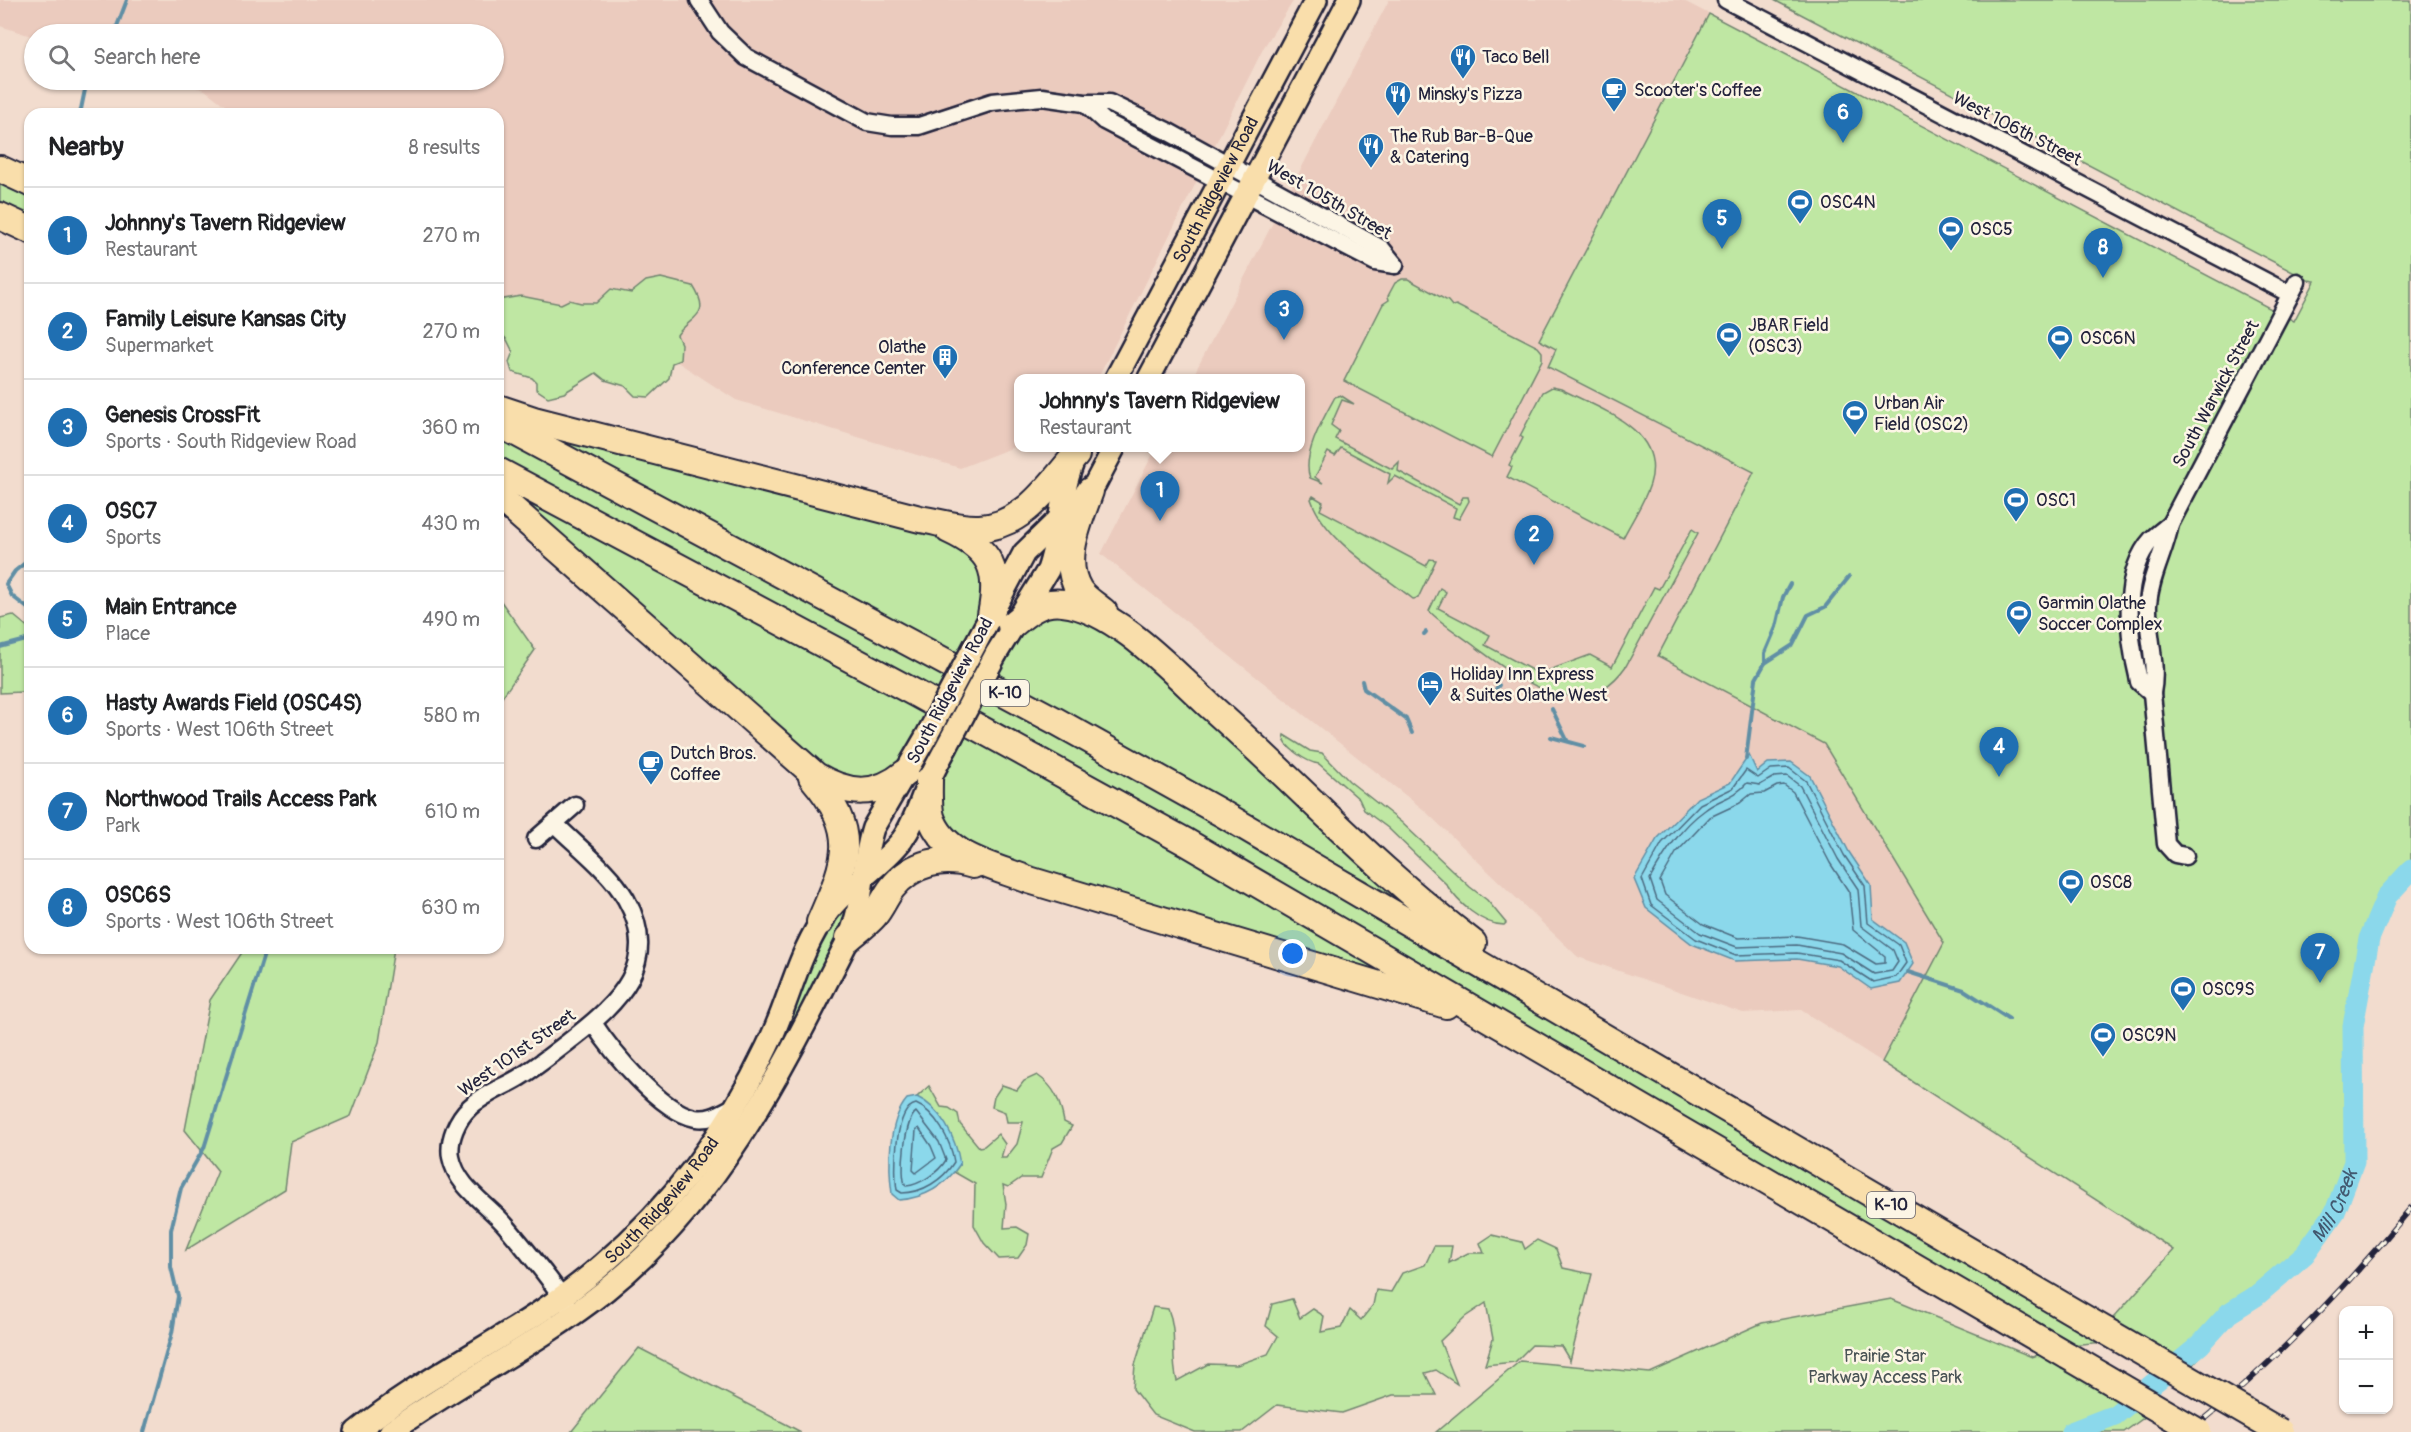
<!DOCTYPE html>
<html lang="en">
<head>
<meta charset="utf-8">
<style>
  :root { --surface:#fff; --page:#f2f2f2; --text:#202124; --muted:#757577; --line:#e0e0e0; --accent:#1f6fb2 }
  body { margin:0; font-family:Pangolin,sans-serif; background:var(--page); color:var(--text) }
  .controls { position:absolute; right:18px; bottom:18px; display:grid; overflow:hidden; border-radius:12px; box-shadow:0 2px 4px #0004 }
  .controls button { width:54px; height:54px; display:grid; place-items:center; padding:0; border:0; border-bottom:2px solid var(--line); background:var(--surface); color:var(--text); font:30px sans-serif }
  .you { position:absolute; left:1293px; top:954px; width:21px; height:21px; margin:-15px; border:4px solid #fff; border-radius:50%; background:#1a73e8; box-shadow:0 0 0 9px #1a73e833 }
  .badge { display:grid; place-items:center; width:39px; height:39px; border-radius:50%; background:var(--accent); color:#fff; font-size:20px; font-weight:700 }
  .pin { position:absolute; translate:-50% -50px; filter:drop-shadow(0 2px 3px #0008) }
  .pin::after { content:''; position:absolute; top:32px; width:21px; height:18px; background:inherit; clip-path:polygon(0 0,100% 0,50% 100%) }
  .popup { position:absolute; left:1014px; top:374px; width:291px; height:78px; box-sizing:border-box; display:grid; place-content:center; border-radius:12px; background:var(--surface); filter:drop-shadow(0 2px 4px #0005); font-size:20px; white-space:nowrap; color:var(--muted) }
  .popup b { font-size:22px; color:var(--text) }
  .popup::after { content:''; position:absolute; left:50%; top:100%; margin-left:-12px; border:12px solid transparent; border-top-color:var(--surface) }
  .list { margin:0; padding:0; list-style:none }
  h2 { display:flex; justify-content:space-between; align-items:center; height:78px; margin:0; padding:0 24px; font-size:26px }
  h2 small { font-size:20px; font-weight:400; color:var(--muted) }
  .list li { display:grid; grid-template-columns:39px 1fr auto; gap:18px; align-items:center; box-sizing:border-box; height:96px; padding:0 24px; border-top:2px solid var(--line) }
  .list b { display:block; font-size:22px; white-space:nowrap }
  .list p { margin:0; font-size:20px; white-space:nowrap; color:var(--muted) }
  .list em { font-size:20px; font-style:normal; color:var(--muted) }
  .icon { flex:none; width:33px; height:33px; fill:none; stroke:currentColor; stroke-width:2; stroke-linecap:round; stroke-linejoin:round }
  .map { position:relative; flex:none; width:2411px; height:1432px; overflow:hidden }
  .search { position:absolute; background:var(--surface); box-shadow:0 2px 4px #0004; left:24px; top:24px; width:480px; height:66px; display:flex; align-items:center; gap:15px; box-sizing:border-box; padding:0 21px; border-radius:33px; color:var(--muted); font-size:22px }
  .panel { position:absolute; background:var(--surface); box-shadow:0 2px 4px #0004; left:24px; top:108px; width:480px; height:846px; border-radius:18px }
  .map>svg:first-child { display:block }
</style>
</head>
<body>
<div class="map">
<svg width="2411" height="1432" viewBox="0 0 2411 1432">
  <rect width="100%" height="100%" fill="#f2dcce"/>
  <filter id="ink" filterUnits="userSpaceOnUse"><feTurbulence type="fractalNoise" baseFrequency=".0167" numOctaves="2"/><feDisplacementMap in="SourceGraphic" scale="12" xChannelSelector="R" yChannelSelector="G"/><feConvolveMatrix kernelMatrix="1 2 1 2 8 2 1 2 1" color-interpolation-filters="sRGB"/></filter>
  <g filter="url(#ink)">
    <g fill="#ebcbbe">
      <path d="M0,0H1294L1264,47L1098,378H1019V445L960,468L736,400L602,313L498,315V114H236L205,90L172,80H494V34H34V37L0,26Z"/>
      <path d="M1389,0H1682L1709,14L1657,115L1548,366L1755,472L1658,656L1824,744L1944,943L1882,1062L1801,1010L1743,1013L1578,957L1424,810L1101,554L1156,448H1301V378H1192Z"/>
    </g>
    <g fill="#bfe7a3" stroke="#70846f" stroke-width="1.5">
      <path d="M1774,0H2411V870L2387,896L2369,939L2353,1026L2354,1162L2335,1212L2305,1254L2256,1296L2185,1373L2105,1327L2174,1250L1882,1062L1944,943L1824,744L1658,656L1754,472L1548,367L1556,349L1539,340L1709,14L2294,321L2315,281L2308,280Z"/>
      <path d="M0,182L30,196V220L0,206Z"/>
      <path d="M661,278L693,286C713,317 690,316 677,335L681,344L680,360L672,363L669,378L649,397L635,396L625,386L605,380L596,373L564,393L548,397L536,389V382L532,378L512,372L509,362L513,352L507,340L498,330V300L521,296L561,304L569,300L581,303H596L611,289L631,293L646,281Z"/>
      <path d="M1402,279H1408L1448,301L1452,306L1456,305L1538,347L1542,352V360L1492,457L1344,381L1383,304L1389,300L1388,296L1395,283Z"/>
      <path d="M1552,387L1561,389C1597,408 1667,429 1650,484C1644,503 1632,520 1623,538L1507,477L1512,467L1509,465L1523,438L1520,436L1543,392Z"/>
      <path d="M1340,395L1354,404L1342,400L1331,425L1339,431L1335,439L1392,469L1399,462L1398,471L1459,504L1463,497H1468L1469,501L1459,519L1453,517L1456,508L1395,476L1388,483L1390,474L1341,448L1335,456L1328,452L1315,477L1323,483L1310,478C1301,456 1324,417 1335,397Z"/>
      <path d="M541,433L946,537L959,543L983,573L981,615L968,640L1002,660L1017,632L1046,612L1082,618L1129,648L1409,903L1402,901L1097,730Z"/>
      <path d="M498,434L1154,785L2107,1342L2068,1345L498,462Z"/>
      <path d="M1313,496L1323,502L1320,510L1426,566L1430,559L1436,560L1418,598L1413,599C1381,573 1324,540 1311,499Z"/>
      <path d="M520,500L559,518L1051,781L1399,978L982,854L944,825L938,783L955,748L919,729L899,765L866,781L832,774Z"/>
      <path d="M1692,529L1698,533L1626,666C1583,728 1520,680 1477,648C1462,636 1443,625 1429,611L1440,588L1446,592L1438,608L1490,635L1485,645L1545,677L1549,670L1590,655L1612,667L1654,587L1659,589Z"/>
      <path d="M498,597L535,650L498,703Z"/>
      <path d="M13,615L30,629V696L22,692L0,693V618Z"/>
      <path d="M1284,735L1310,751L1322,753L1349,781L1401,822L1470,887L1487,900L1506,923L1504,925C1482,925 1457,902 1446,884L1388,828L1364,810L1359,799L1319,764C1308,763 1281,746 1284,735Z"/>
      <path d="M848,903L851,905L843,933L782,1045L791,1024L789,1021C800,978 819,937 848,903Z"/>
      <path d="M245,948H394L379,1042L351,1116L291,1142L285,1189L186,1250L218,1171L185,1130L210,1000Z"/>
      <path d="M1037,1075C1055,1087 1060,1101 1064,1122L1072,1126L1062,1143L1053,1148L1041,1178H1021L1008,1187L1003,1185L1006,1204L1004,1228L1017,1227L1029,1234L1027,1245L1018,1258L999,1259L984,1243L974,1225L975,1184L954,1172L960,1164L917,1097L929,1086L941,1107L949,1108L958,1114L960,1124L979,1147L984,1146L998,1134L1005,1144L1001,1158H1006L1017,1144L1023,1122H1007L1005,1112L992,1107L994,1097L1002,1085L1017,1090L1024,1081Z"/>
      <path d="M1492,1235L1522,1242L1525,1249L1537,1240L1556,1249L1563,1268L1592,1274L1570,1361L1561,1346L1532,1345L1515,1362L1485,1365L1493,1339L1486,1303L1465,1317L1440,1341L1457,1384L1436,1370L1425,1373L1436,1395H1393L1342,1413L1277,1405L1242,1432H1195L1153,1415L1133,1389L1135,1365L1153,1307L1168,1309C1178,1332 1170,1356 1177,1381L1208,1364L1237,1365L1268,1354L1278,1336L1266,1326L1272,1304L1292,1299L1300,1318L1313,1309L1324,1316L1321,1332L1341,1328L1350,1310L1361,1320L1373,1305L1376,1290L1391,1292L1402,1273L1425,1265L1434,1246H1452L1449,1263L1468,1253H1484L1480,1243Z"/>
      <path d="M1891,1299L2032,1357L2056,1349L2156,1409L2124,1432H1436L1520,1361L1650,1373L1762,1323Z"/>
      <path d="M639,1348L801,1432H571Z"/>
    </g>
    <g fill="#8bd8eb" stroke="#618fa5" stroke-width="1.5">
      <path d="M1749,755L1757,772L1768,763L1791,762L1810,776L1849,852L1871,885L1873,919L1904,942L1913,964L1900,983L1871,989L1838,966L1797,959L1735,961L1692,944L1646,908L1634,879L1657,839L1697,798L1730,783Z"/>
      <path d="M917,1097C941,1108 956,1138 960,1164C946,1185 925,1198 899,1200L892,1194C888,1166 888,1121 907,1099Z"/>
    </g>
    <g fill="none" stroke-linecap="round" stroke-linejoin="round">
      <g stroke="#4c6b81" stroke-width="1.5">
        <path d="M1789,768L1806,781L1844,855L1865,886L1868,923L1899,945L1906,963L1896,977L1873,982L1839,960L1797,953L1736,955L1696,939L1651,905L1642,879L1662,843L1700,804L1733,788L1746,770L1758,778L1771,769Z"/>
        <path d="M1787,776L1800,786L1838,859L1858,889L1861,926L1893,950L1898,962L1892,971L1874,974L1841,953L1797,945L1737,947L1700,933L1657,900L1650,879C1664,854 1681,827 1705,810C1720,798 1733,799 1747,783L1760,785L1774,777Z"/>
        <path d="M1784,785L1793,792L1830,863L1849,892L1853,930L1885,956V963L1876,964L1843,944L1797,936L1738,938L1703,924L1665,895L1660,881L1676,853L1710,817L1740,803L1751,794L1764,793L1777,786Z"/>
        <path d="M916,1104C936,1112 951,1141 954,1162C943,1180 922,1193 902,1193L897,1190C894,1172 894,1108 916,1104Z"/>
        <path d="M916,1112L939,1142L946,1160C939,1172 920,1185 906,1186C899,1176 905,1119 916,1112Z"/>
        <path d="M919,1128L931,1146L936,1158L916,1173L913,1170L916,1130Z"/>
      </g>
      <g stroke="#618fa5" stroke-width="4">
        <path d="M114,34L127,0"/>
        <path d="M80,114L87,80"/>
        <path d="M30,559L15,571L6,584L12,596L30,610"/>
        <path d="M1424,634L1426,632"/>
        <path d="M0,647L30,639"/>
        <path d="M1765,663L1793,645L1808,615L1825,607L1849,577"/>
        <path d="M1362,681L1364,689L1406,719L1412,733"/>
        <path d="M1496,689L1499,685"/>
        <path d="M1552,709L1567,740"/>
        <path d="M1551,737L1584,746"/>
        <path d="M1746,759L1756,679L1765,663V653L1776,627L1783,597L1790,584"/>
        <path d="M1908,972L1964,990L2009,1019"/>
        <path d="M144,1432L172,1333L178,1296L171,1267V1230L181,1188L204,1148L266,948"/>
      </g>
      <path stroke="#8bd8eb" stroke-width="21" id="s1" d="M2071,1432L2115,1415L2200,1345L2229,1313L2256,1296L2305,1254L2335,1212L2354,1162L2353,1026L2369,939L2387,896L2411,870"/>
      <g stroke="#22223b" stroke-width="21">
        <g id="minor">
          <path d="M699,0L720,32L746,57L867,122L892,126H919L992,102L1042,97L1084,103H1109L1167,131L1382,249L1395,265"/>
          <path d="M1726,0L2290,294"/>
          <path d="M1084,103L1104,121L1375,262L1395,265"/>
          <path d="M2152,693L2139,682L2138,676C2128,636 2121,573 2152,539C2157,534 2164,529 2170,524"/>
          <path d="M555,824C578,847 610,871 626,899C662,963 618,1003 572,1039C555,1052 538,1066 520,1077C504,1087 484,1094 470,1107C457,1119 448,1140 451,1157C457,1188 488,1204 507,1227C528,1252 550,1278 568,1306"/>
          <path d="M536,839L575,805"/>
          <path d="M2185,856L2175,854L2166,844L2152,693C2158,664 2147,635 2148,605C2150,576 2165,552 2170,524L2297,282"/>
          <path d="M593,1023C612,1052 660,1111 695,1118C710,1121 723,1112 735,1106"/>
        </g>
      </g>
      <g stroke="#22223b" stroke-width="26">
        <g id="major">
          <path id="s2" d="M1116,378L1316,0"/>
          <path d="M1149,378L1349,0"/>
          <path d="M976,643L1024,553L1095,484L1114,448"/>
          <path d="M996,654L1048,570C1060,536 1059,499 1072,465"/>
          <path id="s3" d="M356,1432C433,1369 527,1331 602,1265C672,1205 728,1130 767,1047C787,1007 796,961 820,923C840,889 878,871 902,840C915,822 920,801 929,781C934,770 940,759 946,748"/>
          <path d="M390,1432C460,1382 538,1344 606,1290C721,1198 784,1066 849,938C865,900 861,865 873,828L926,737"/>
        </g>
      </g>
      <g stroke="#22223b" stroke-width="30">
        <g id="highway">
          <path d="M0,169L30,183"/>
          <path d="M0,216L30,230"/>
          <path d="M498,408L534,420L920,519C939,522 959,529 979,528C1023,527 1050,484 1076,455"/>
          <path d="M498,423L1056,721L1223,814L2106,1331"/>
          <path d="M498,471L915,693L1186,842L2068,1356"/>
          <path d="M1090,491C1080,520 1060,560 1079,590C1085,599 1096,605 1104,612"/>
          <path d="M498,496L816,776C848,795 876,797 905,773"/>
          <path d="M949,530C992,550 1000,570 991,615"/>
          <path d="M1011,626C1026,613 1041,600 1063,603C1116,609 1172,671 1210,706C1298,784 1379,872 1473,943"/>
          <path d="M812,777C860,833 847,860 820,922"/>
          <path d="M929,780C929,792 928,806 931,817C944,857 994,866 1029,880L1446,1005"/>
          <path d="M849,938C857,931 867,924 874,916C881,908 885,897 892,888C913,862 943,856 973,865"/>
        </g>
      </g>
      <use href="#minor" stroke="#fcf5e5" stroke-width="16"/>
      <use href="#major" stroke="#f9deab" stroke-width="21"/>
      <use href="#highway" stroke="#f9deab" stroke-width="26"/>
      <g stroke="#22223b" stroke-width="6">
        <path id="rail" d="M2189,1432C2271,1366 2344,1290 2411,1208"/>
      </g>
      <use href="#rail" stroke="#fcf5e5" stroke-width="4" stroke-dasharray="11" stroke-linecap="butt"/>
      <g stroke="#22223b" stroke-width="26" stroke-linecap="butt">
        <g id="major-bridge">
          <path d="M926,737L976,643"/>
          <path d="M946,748L996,654"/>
        </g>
      </g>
      <g stroke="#22223b" stroke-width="30" stroke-linecap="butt">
        <g id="highway-bridge">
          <path d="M2106,1331L2280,1432"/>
          <path d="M2068,1356L2198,1432"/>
        </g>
      </g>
      <use href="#major-bridge" stroke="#f9deab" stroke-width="21"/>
      <use href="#highway-bridge" stroke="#f9deab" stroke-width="26"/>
    </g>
  </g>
  <defs>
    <g id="restaurant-pin" transform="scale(1.35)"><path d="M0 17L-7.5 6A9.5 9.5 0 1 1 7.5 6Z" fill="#1f6fb2" stroke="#fcf5e5"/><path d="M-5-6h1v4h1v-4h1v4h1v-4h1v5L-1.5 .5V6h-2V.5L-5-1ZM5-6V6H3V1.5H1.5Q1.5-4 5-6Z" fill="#fff"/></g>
    <g id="cafe-pin" transform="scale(1.35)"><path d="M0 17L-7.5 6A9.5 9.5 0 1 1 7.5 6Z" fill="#1f6fb2" stroke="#fcf5e5"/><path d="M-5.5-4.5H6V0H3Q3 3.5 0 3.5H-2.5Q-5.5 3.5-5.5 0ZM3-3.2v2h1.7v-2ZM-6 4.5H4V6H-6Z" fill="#fff"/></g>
    <g id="stadium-pin" transform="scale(1.35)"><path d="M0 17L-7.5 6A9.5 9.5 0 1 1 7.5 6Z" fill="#1f6fb2" stroke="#fcf5e5"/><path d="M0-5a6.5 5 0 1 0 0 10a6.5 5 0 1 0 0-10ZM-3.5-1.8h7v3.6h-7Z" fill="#fff"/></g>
    <g id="building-pin" transform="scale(1.35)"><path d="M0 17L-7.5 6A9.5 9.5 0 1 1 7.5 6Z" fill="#1f6fb2" stroke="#fcf5e5"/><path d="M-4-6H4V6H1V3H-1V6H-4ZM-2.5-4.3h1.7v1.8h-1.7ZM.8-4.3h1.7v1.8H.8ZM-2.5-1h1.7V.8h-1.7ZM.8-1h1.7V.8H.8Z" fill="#fff"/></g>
    <g id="hotel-pin" transform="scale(1.35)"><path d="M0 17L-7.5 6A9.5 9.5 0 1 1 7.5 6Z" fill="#1f6fb2" stroke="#fcf5e5"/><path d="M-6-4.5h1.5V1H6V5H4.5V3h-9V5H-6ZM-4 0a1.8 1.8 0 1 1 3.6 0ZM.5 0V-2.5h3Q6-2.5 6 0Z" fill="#fff"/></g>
  </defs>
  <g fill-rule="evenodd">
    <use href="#restaurant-pin" x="1463" y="57"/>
    <use href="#cafe-pin" x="1614" y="90"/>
    <use href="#restaurant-pin" x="1398" y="94"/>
    <use href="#restaurant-pin" x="1371" y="146"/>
    <use href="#stadium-pin" x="1800" y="202"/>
    <use href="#stadium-pin" x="1951" y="229"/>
    <use href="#stadium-pin" x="1729" y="335"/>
    <use href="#stadium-pin" x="2060" y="338"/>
    <use href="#building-pin" x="945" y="357"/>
    <use href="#stadium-pin" x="1855" y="413"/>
    <use href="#stadium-pin" x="2016" y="500"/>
    <use href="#stadium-pin" x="2019" y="613"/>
    <use href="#hotel-pin" x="1430" y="684"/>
    <use href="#cafe-pin" x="651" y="763"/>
    <use href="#stadium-pin" x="2071" y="882"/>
    <use href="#stadium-pin" x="2183" y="989"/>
    <use href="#stadium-pin" x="2103" y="1035"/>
  </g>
  <g text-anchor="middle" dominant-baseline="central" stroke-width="5" stroke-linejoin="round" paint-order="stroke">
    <g fill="#fcf5e5" stroke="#63616e" stroke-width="1.5">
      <rect x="981" y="680" width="48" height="26" rx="4.5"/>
      <rect x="1867" y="1192" width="48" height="26" rx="4.5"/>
    </g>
    <g font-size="16" font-weight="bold" fill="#22223b">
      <text x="1005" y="693">K-10</text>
      <text x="1891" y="1205">K-10</text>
    </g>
    <g font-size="18" fill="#22223b" stroke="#fcf5e5" text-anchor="start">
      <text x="1482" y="57">Taco Bell</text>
      <text x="1634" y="90">Scooter's Coffee</text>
      <text x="1418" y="94">Minsky's Pizza</text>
      <text x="1390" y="136">The Rub Bar-B-Que<tspan x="1390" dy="21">&amp; Catering</tspan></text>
      <text x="1820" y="202">OSC4N</text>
      <text x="1970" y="229">OSC5</text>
      <text x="1748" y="325">JBAR Field<tspan x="1748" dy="21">(OSC3)</tspan></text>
      <text x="2080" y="338">OSC6N</text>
      <text x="926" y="347" text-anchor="end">Olathe<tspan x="926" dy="21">Conference Center</tspan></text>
      <text x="1874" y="403">Urban Air<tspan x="1874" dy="21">Field (OSC2)</tspan></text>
      <text x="2036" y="500">OSC1</text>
      <text x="2038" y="603">Garmin Olathe<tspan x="2038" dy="21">Soccer Complex</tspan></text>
      <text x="1450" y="674">Holiday Inn Express<tspan x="1450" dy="21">&amp; Suites Olathe West</tspan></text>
      <text x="670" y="753">Dutch Bros.<tspan x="670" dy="21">Coffee</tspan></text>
      <text x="2090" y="882">OSC8</text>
      <text x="2202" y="989">OSC9S</text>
      <text x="2122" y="1035">OSC9N</text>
    </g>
    <g font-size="18" fill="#22223b" stroke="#fcf5e5">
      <text transform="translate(2017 129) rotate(27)">West 106th Street</text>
      <text stroke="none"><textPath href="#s2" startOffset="213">South Ridgeview Road</textPath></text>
      <text transform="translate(1329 200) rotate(30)">West 105th Street</text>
      <text transform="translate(2216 394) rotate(-62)">South Warwick Street</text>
      <text transform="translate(950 691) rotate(-62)">South Ridgeview Road</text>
      <text transform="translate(517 1053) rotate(-35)">West 101st Street</text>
      <text stroke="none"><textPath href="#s3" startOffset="386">South Ridgeview Road</textPath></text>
    </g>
    <g font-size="18" fill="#495355" stroke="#fcf5e5">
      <text x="1885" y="1356">Prairie Star<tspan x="1885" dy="21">Parkway Access Park</tspan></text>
    </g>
    <g font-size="20" font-style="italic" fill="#425970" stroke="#fcf5e5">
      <text stroke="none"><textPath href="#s1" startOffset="354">Mill Creek</textPath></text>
    </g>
  </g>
</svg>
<div class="controls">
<button>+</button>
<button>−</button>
</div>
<div class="you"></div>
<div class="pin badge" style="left:1160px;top:521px">1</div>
<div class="popup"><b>Johnny's Tavern Ridgeview</b>Restaurant</div>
<div class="pin badge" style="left:1534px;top:565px">2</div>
<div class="pin badge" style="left:1284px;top:340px">3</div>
<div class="pin badge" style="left:1999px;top:777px">4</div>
<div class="pin badge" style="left:1722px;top:249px">5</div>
<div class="pin badge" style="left:1843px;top:143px">6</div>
<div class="pin badge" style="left:2320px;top:983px">7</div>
<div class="pin badge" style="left:2103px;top:278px">8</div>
<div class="search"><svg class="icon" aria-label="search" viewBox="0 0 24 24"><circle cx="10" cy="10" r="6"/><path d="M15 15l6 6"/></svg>Search here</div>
<section class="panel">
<h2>Nearby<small>8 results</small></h2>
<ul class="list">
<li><span class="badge">1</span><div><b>Johnny's Tavern Ridgeview</b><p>Restaurant</p></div><em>270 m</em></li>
<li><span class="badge">2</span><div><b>Family Leisure Kansas City</b><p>Supermarket</p></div><em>270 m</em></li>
<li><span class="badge">3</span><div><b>Genesis CrossFit</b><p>Sports · South Ridgeview Road</p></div><em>360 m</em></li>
<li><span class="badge">4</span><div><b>OSC7</b><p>Sports</p></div><em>430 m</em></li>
<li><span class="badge">5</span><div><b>Main Entrance</b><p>Place</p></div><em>490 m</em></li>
<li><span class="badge">6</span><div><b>Hasty Awards Field (OSC4S)</b><p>Sports · West 106th Street</p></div><em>580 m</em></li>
<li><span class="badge">7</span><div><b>Northwood Trails Access Park</b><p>Park</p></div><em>610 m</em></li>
<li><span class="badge">8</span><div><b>OSC6S</b><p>Sports · West 106th Street</p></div><em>630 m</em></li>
</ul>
</section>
</div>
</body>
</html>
